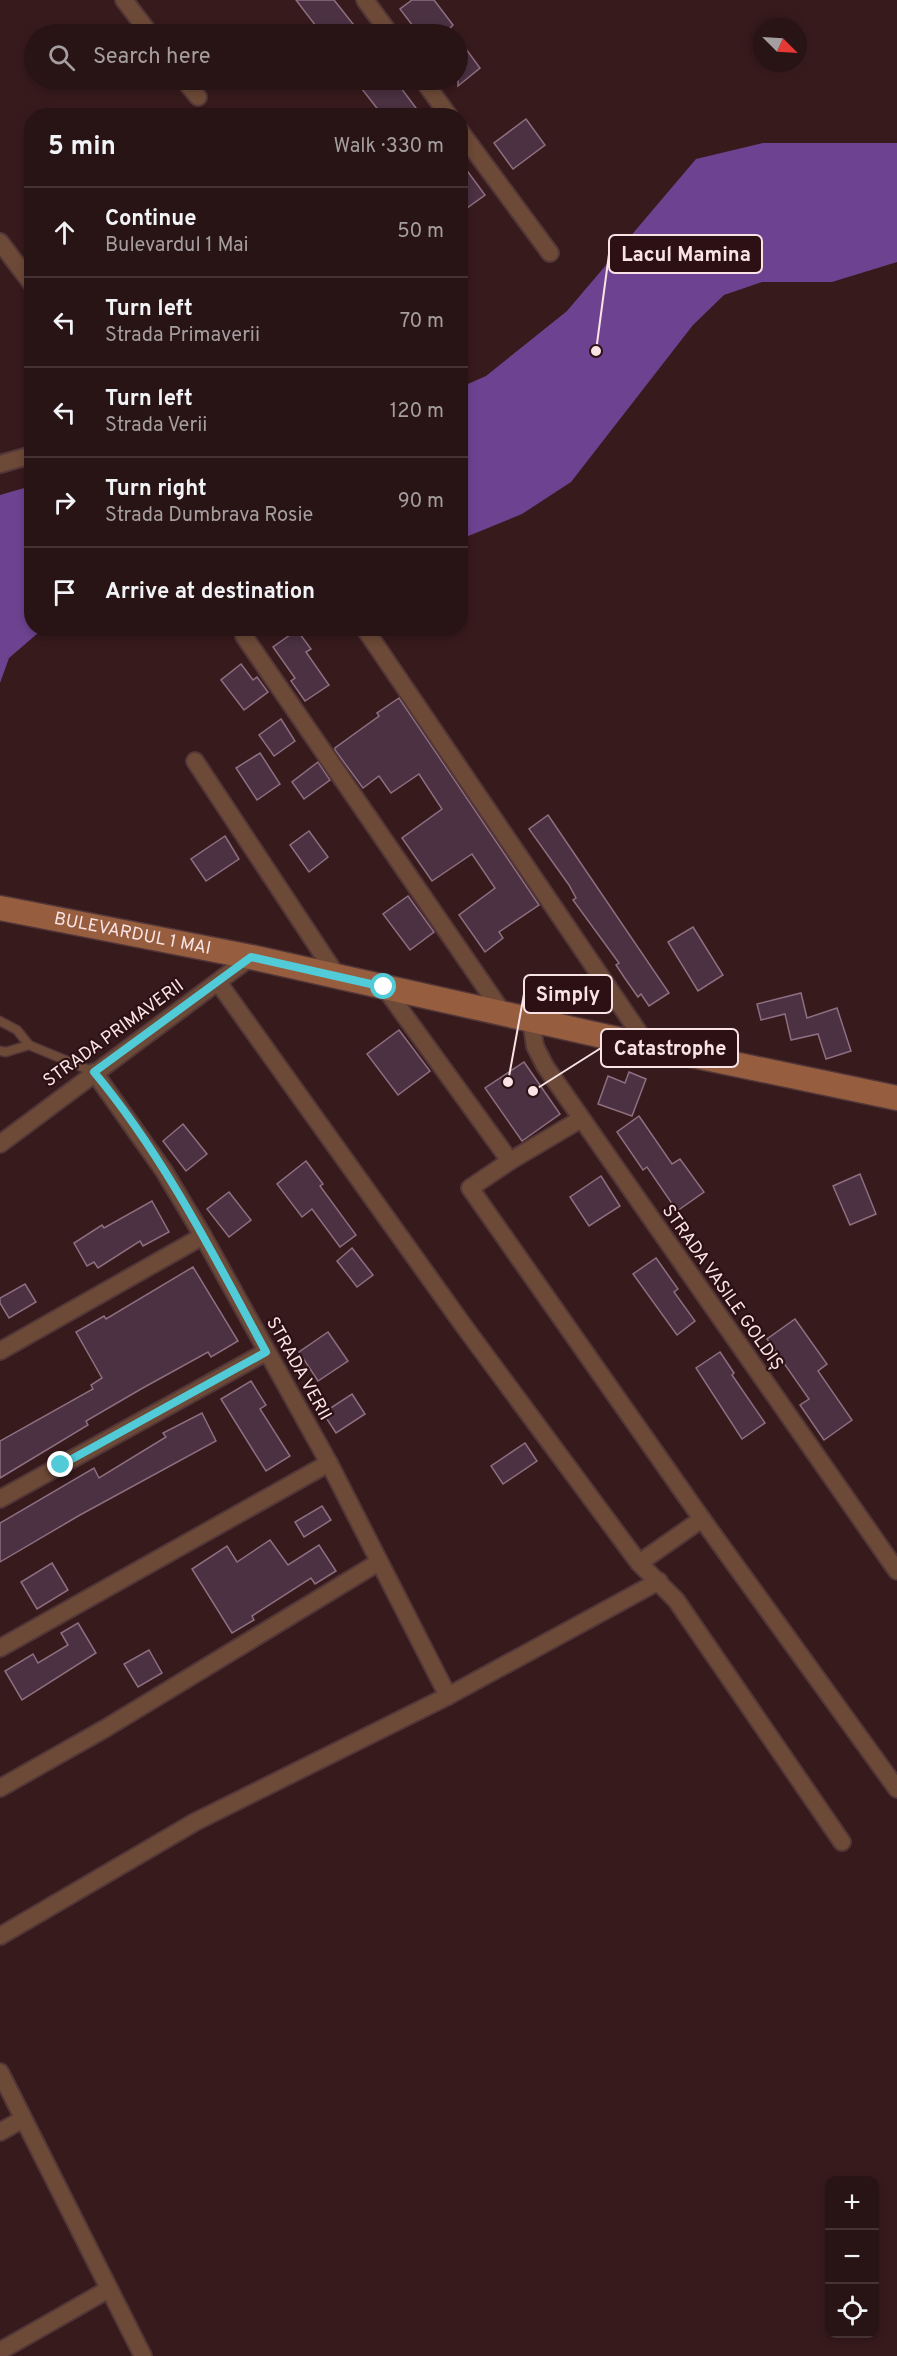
<!DOCTYPE html>
<html lang="en">
<head>
<meta charset="utf-8">
<style>
  :root { --surface:#291415; --page:#311d1e; --text:#f1f3f6; --muted:#a59ea0; --line:#453334 }
  body { margin:0; font-family:Overpass,sans-serif; background:var(--page); color:var(--text) }
  .controls { position:absolute; right:18px; bottom:18px; display:grid; overflow:hidden; border-radius:12px; box-shadow:0 3px 9px #0003 }
  .controls button { width:54px; height:54px; display:grid; place-items:center; padding:0; border:0; border-bottom:2px solid var(--line); background:var(--surface); color:var(--text); font:30px sans-serif }
  .compass { position:absolute; left:753px; top:18px; width:54px; height:54px; border-radius:50%; background:var(--surface); box-shadow:0 3px 9px #0003; rotate:114deg }
  .stop { position:absolute; width:18px; height:18px; margin:-14px; border:4px solid #52cbd8; border-radius:50%; background:#fff }
  .stop.end { background:#52cbd8; border-color:#fff; box-shadow:0 2px 6px #0008 }
  .list { margin:0; padding:0; list-style:none }
  h2 { display:flex; justify-content:space-between; align-items:center; height:78px; margin:0; padding:0 24px; font-size:26px }
  h2 small { font-size:20px; font-weight:400; color:var(--muted) }
  .list li { display:grid; grid-template-columns:39px 1fr auto; gap:18px; align-items:center; box-sizing:border-box; height:90px; padding:0 24px; border-top:2px solid var(--line) }
  .list b { display:block; font-size:22px; white-space:nowrap }
  .list p { margin:0; font-size:20px; white-space:nowrap; color:var(--muted) }
  .list em { font-size:20px; font-style:normal; color:var(--muted) }
  .icon { flex:none; width:33px; height:33px; fill:none; stroke:currentColor; stroke-width:2; stroke-linecap:round; stroke-linejoin:round }
  .map { position:relative; flex:none; width:897px; height:2356px; overflow:hidden }
  .search { position:absolute; background:var(--surface); box-shadow:0 3px 9px #0003; left:24px; top:24px; width:444px; height:66px; display:flex; align-items:center; gap:15px; box-sizing:border-box; padding:0 21px; border-radius:33px; color:var(--muted); font-size:22px }
  .panel { position:absolute; background:var(--surface); box-shadow:0 3px 9px #0003; left:24px; top:108px; width:444px; height:528px; border-radius:24px }
  .map>svg:first-child { display:block }
</style>
</head>
<body>
<div class="map">
<svg width="897" height="2356" viewBox="0 0 897 2356">
  <rect width="100%" height="100%" fill="#371a1c"/>
  <g fill="#6d4391">
    <path d="M763,143H897V262L832,282H762L724,295L693,325L571,482L522,514L461,539V387L486,376L567,311L696,159Z"/>
    <path d="M31,486L32,628L47,629L38,633L9,658L0,683V495Z"/>
  </g>
  <g fill="#4b3142" stroke="#8d6f81" stroke-width="1.5">
    <path d="M296,0H334L361,34H322Z"/>
    <path d="M412,0H434L453,25L450,28L455,34H419L400,9Z"/>
    <path d="M458,38L480,68L458,86Z"/>
    <path d="M355,80H395L422,116H383Z"/>
    <path d="M526,119L545,145L513,169L494,143Z"/>
    <path d="M460,161L485,195L460,213Z"/>
    <path d="M297,630L311,649L306,652L329,685L305,701L291,681L295,678L273,647Z"/>
    <path d="M241,664L253,680L257,677L268,692L244,710L221,680Z"/>
    <path d="M399,698L539,905L499,932L503,938L485,952L459,915L495,888L472,854L432,881L402,838L442,809L419,774L391,793L379,776L363,788L335,750V748L379,716L377,713Z"/>
    <path d="M281,719L295,741L274,756L259,735Z"/>
    <path d="M260,753L280,784L257,800L236,768Z"/>
    <path d="M318,762L330,780L304,799L292,782Z"/>
    <path d="M548,815L669,993L649,1006L641,994L638,997L624,977L616,965L619,963L573,900L576,898L569,885L529,829Z"/>
    <path d="M309,831L328,857L309,872L290,845Z"/>
    <path d="M225,836L239,859L206,881L191,859Z"/>
    <path d="M408,896L434,932L410,950L383,914Z"/>
    <path d="M693,927L723,975L698,991L668,942Z"/>
    <path d="M801,993L807,1018L837,1008L851,1051L826,1059L818,1034L791,1040L785,1014L761,1020L757,1004Z"/>
    <path d="M399,1030L430,1071L398,1095L367,1054Z"/>
    <path d="M524,1062L560,1114L522,1141L485,1088Z"/>
    <path d="M629,1072L646,1079L632,1116L598,1104L608,1076L625,1083Z"/>
    <path d="M639,1116L672,1164L680,1159L704,1192L677,1211L647,1167L643,1170L617,1132Z"/>
    <path d="M183,1124L207,1154L186,1171L163,1141Z"/>
    <path d="M306,1161L323,1184L320,1186L356,1235L340,1247L312,1209L302,1217L277,1184Z"/>
    <path d="M860,1174L876,1214L850,1225L833,1186Z"/>
    <path d="M601,1176L620,1206L589,1226L570,1197Z"/>
    <path d="M229,1192L251,1220L229,1237L207,1209Z"/>
    <path d="M152,1201L169,1232L143,1246L140,1241L98,1268L94,1262L87,1266L74,1243L102,1225L104,1228Z"/>
    <path d="M352,1248L373,1275L357,1287L337,1261Z"/>
    <path d="M656,1258L678,1289L674,1292L695,1321L677,1335L633,1274Z"/>
    <path d="M193,1267L238,1341L211,1357L208,1352L141,1389L86,1421L88,1425L0,1478V1441L93,1389L91,1385L102,1378L76,1332L104,1316L106,1319Z"/>
    <path d="M25,1284L36,1302L9,1318L0,1303V1298Z"/>
    <path d="M795,1319L827,1364L818,1371L852,1420L824,1440L800,1405L809,1399L767,1339Z"/>
    <path d="M328,1332L348,1361L318,1381L299,1352Z"/>
    <path d="M720,1352L734,1373L732,1375L765,1423L742,1439L696,1368Z"/>
    <path d="M251,1381L266,1405L260,1409L290,1456L266,1471L221,1399Z"/>
    <path d="M352,1394L365,1414L336,1433L323,1413Z"/>
    <path d="M202,1413L216,1441L80,1515L0,1562V1523L94,1468L99,1478L166,1437L163,1433Z"/>
    <path d="M525,1443L537,1461L503,1484L491,1466Z"/>
    <path d="M322,1506L331,1520L304,1537L295,1522Z"/>
    <path d="M270,1540L288,1565L319,1545L336,1571L315,1584L311,1578L252,1616L254,1620L232,1633L192,1569L227,1546L237,1562Z"/>
    <path d="M52,1563L68,1590L37,1609L21,1582Z"/>
    <path d="M78,1623L96,1653L22,1700L5,1671L33,1654L38,1663L68,1645L61,1633Z"/>
    <path d="M149,1650L162,1673L138,1687L124,1664Z"/>
  </g>
  <g fill="none" stroke-linecap="round" stroke-linejoin="round">
    <g stroke="#523638" stroke-width="11">
      <g id="service">
        <path d="M0,1021L17,1030L29,1045L94,1072"/>
        <path d="M0,1051L6,1052L29,1045"/>
      </g>
    </g>
    <g stroke="#523638" stroke-width="20">
      <g id="minor">
        <path d="M124,0L150,34"/>
        <path d="M365,0L390,34"/>
        <path d="M184,80L198,97"/>
        <path d="M423,80L449,116"/>
        <path d="M460,131L550,253"/>
        <path d="M0,242L32,284"/>
        <path d="M0,464L32,455"/>
        <path d="M367,632L648,1046"/>
        <path d="M244,636L503,1013"/>
        <path d="M195,761L337,976"/>
        <path d="M218,982L466,1329L639,1563L676,1600L842,1842"/>
        <path d="M384,987L510,1161L470,1188L702,1519L897,1789"/>
        <path d="M531,1020L535,1046L545,1066L897,1571"/>
        <path d="M94,1072L164,1171L203,1236L329,1463L448,1696"/>
        <path d="M0,1144L251,957"/>
        <path d="M510,1161L581,1119"/>
        <path d="M0,1351L203,1236"/>
        <path d="M0,1499L266,1352"/>
        <path d="M639,1563L702,1519"/>
        <path d="M0,1648L329,1463"/>
        <path d="M0,1788L106,1728L379,1562"/>
        <path d="M0,1936L195,1822L448,1696L659,1581"/>
        <path d="M0,2072L143,2356"/>
        <path d="M0,2132L23,2119"/>
        <path d="M0,2351L109,2289"/>
      </g>
    </g>
    <g stroke="#523638" stroke-width="27">
      <g id="secondary">
        <path id="s1" d="M0,908L251,957L648,1046L897,1098"/>
      </g>
    </g>
    <use href="#service" stroke="#6d4a37" stroke-width="8"/>
    <use href="#minor" stroke="#6d4a37" stroke-width="16"/>
    <use href="#secondary" stroke="#965e3f" stroke-width="24"/>
  </g>
  <g fill="none" stroke-linecap="round" stroke-linejoin="round">
    <path stroke="#52cbd8" stroke-width="8" d="M61,1465L266,1352C214,1256 164,1156 94,1072L251,957L384,987"/>
  </g>
  <g text-anchor="middle" dominant-baseline="central" stroke-width="4.5" stroke-linejoin="round" paint-order="stroke">
    <g font-size="18" fill="#f9e3e4" stroke="#2c1013">
      <text stroke="none"><textPath href="#s1" startOffset="135">BULEVARDUL 1 MAI</textPath></text>
      <text transform="translate(114 1034) rotate(-36)">STRADA PRIMAVERII</text>
      <text transform="translate(722 1288) rotate(55)">STRADA VASILE GOLDIȘ</text>
      <text transform="translate(298 1369) rotate(61)">STRADA VERII</text>
    </g>
  </g>
  <path fill="none" stroke="#f9e3e4" stroke-width="2" d="M596 351L609 254M508 1082L524 994M533 1091L601 1048"/>
  <g fill="#f9e3e4" stroke="#2c1013" stroke-width="2">
    <circle cx="596" cy="351" r="6"/>
    <circle cx="508" cy="1082" r="6"/>
    <circle cx="533" cy="1091" r="6"/>
  </g>
  <g fill="#2c1013" stroke="#f9e3e4" stroke-width="2">
    <rect x="609" y="235" width="153" height="38" rx="6"/>
    <rect x="524" y="975" width="88" height="38" rx="6"/>
    <rect x="601" y="1029" width="137" height="38" rx="6"/>
  </g>
  <g font-size="20" text-anchor="middle" font-weight="bold" fill="#f9e3e4">
    <text x="686" y="261">Lacul Mamina</text>
    <text x="568" y="1001">Simply</text>
    <text x="670" y="1055">Catastrophe</text>
  </g>
</svg>
<div class="controls">
<button>+</button>
<button>−</button>
<button><svg class="icon" aria-label="locate" viewBox="0 0 24 24"><circle cx="12" cy="12" r="6"/><path d="M12 2v4M12 18v4M2 12h4M18 12h4"/></svg></button>
</div>
<svg class="compass" viewBox="-18 -18 36 36"><path d="M0-13l5 13h-10z" fill="#e53935"/><path d="M0 13l5-13h-10z" fill="#a59ea0"/></svg>
<div class="stop" style="left:384px;top:987px"></div>
<div class="stop end" style="left:61px;top:1465px"></div>
<div class="search"><svg class="icon" aria-label="search" viewBox="0 0 24 24"><circle cx="10" cy="10" r="6"/><path d="M15 15l6 6"/></svg>Search here</div>
<section class="panel">
<h2>5 min<small>Walk · 330 m</small></h2>
<ul class="list">
<li><svg class="icon" aria-label="ahead" viewBox="0 0 24 24"><path d="M12 20V5M6 11l6-6 6 6"/></svg><div><b>Continue</b><p>Bulevardul 1 Mai</p></div><em>50 m</em></li>
<li><svg class="icon" aria-label="left" viewBox="0 0 24 24"><path d="M17 20v-9H6M10 6l-5 5 5 5"/></svg><div><b>Turn left</b><p>Strada Primaverii</p></div><em>70 m</em></li>
<li><svg class="icon" aria-label="left" viewBox="0 0 24 24"><path d="M17 20v-9H6M10 6l-5 5 5 5"/></svg><div><b>Turn left</b><p>Strada Verii</p></div><em>120 m</em></li>
<li><svg class="icon" aria-label="right" viewBox="0 0 24 24"><path d="M7 20v-9h11M14 6l5 5-5 5"/></svg><div><b>Turn right</b><p>Strada Dumbrava Rosie</p></div><em>90 m</em></li>
<li><svg class="icon" aria-label="arrive" viewBox="0 0 24 24"><path d="M6 21V4h12l-3 4 3 4H6"/></svg><div><b>Arrive at destination</b></div></li>
</ul>
</section>
</div>
</body>
</html>
